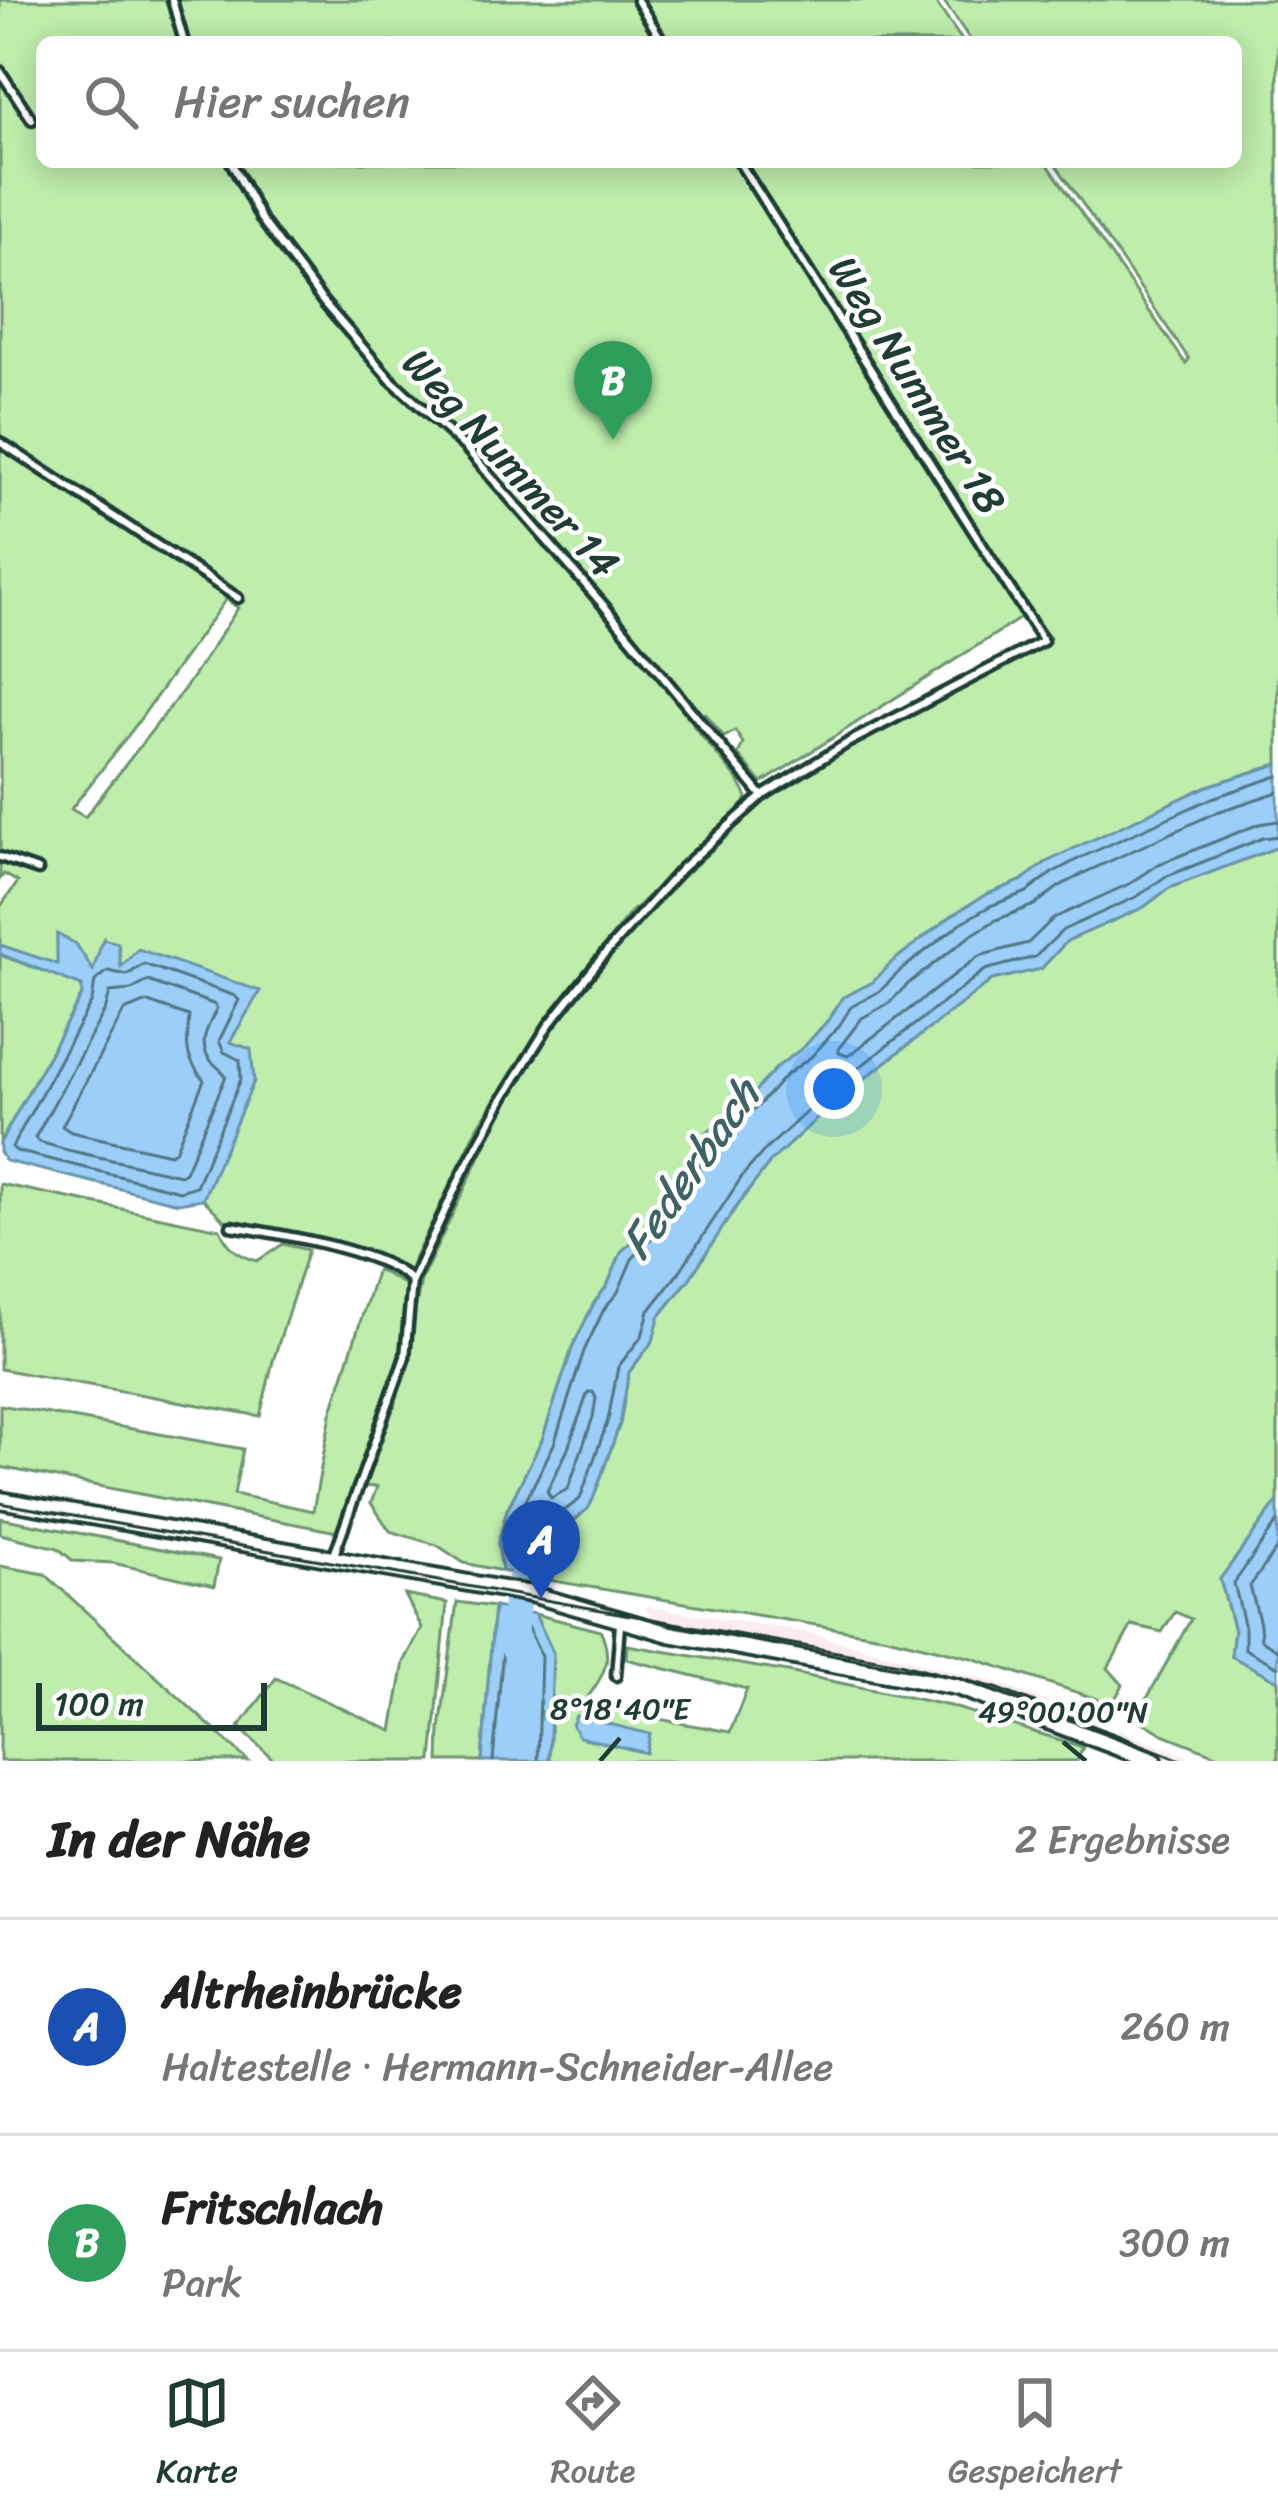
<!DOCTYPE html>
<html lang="de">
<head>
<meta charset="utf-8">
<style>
  :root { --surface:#fff; --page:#f6f6f6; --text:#222; --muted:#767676; --line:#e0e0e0; --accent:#1f3d34 }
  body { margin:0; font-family:Sriracha,sans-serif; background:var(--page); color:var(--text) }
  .scale { position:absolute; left:36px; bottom:30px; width:231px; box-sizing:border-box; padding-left:12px; border:6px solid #1f3d34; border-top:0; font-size:33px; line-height:42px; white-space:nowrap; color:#1f3d34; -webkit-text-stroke:9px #fff; paint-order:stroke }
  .you { position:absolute; left:834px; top:1089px; width:42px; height:42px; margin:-30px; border:9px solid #fff; border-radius:50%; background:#1a73e8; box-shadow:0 0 0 18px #1a73e833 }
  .badge { display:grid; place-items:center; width:78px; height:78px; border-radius:50%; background:var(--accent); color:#fff; font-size:39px; font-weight:700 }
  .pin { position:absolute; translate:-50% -99px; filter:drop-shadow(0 3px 6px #0008) }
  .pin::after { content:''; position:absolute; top:63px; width:42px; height:36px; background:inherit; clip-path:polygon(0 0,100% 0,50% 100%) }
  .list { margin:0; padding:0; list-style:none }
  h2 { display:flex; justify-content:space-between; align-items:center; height:156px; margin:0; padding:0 48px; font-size:51px }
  h2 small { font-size:39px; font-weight:400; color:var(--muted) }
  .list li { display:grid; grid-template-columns:78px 1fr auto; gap:36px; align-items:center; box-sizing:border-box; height:216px; padding:0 48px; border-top:3px solid var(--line) }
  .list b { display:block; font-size:45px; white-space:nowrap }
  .list p { margin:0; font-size:39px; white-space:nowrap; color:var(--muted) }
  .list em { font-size:39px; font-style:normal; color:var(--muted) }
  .icon { flex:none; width:66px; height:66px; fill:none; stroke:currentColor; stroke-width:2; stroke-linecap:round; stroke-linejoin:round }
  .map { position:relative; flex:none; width:1278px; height:1761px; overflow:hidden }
  .search { position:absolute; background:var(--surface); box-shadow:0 6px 30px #0003; left:36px; right:36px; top:36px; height:132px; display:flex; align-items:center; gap:30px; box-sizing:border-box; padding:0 42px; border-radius:18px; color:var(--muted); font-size:45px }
  .sheet { height:588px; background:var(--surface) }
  nav { display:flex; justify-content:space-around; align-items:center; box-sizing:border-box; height:168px; border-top:3px solid var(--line); background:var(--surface); font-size:33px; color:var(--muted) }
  nav a { display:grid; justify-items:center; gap:6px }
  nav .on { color:var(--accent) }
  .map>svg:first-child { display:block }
</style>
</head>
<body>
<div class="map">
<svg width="1278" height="1761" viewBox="0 0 1278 1761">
  <rect width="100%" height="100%" fill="#fff"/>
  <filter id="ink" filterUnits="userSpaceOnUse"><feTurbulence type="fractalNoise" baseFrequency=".00833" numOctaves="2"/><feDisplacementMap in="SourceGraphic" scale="24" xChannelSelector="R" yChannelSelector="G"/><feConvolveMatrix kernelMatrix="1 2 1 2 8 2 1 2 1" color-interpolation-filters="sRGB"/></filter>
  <g filter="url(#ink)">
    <g fill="#fcebf2">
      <path d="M644,1606L804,1632L997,1683L1102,1722L1097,1732L1005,1697L950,1680L656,1625Z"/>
      <path d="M1118,1729L1199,1761H1167L1113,1739Z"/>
    </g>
    <g fill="#beedac" stroke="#6e9570" stroke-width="3" fill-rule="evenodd">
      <path d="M0,0H934L963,42H42V162H1046L1186,364L1189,359L1054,162H1236V42H972L943,0H1278V764L1208,786L1075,848L1045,863L1021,881L985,895L954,914L892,962L873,982L842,998L830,1018L804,1047L777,1067L751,1096L706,1133L659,1212L640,1235L622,1251L607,1286L594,1303L573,1346L542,1440L507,1510L498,1543L502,1571L464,1563L437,1545L390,1531L371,1503L377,1487L360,1486L409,1359L412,1326L421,1280L502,1110L554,1025L597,968L661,897L763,803L825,761L891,724L1040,648L1050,638L1030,614L988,548L981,551L1022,617L762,783L738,755L743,743L735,731L724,737L705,713L693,725L738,780L747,797L743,808L631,912L548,1016L478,1127L409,1270L379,1255L224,1220L203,1199L254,1081L229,1043L259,991L120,968L104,939L94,971L57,936L58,965L0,945V907L18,882L4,874L0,879ZM226,599L238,608L188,684L85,817L71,809L133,729Z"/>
      <path d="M1278,847V1501L1220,1579L1234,1631L1231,1656L1278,1681V1761H1231L1163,1734L1136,1718L1191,1619L1175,1612L1162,1632L1132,1625L1108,1668L1123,1685L1112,1704L972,1658L887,1637L536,1578C535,1527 577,1532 593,1499L620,1423L629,1372L653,1341L659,1317L690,1278L738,1204L771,1161L838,1099L992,980L1041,969L1067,941L1144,907L1169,888Z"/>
      <path d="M0,955L82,985V995L0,1143Z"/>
      <path d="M0,1184L220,1229C228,1248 238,1255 257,1261L283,1244L308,1250L273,1361L260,1416L0,1369Z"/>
      <path d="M377,1269L407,1286L404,1326L399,1355L337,1532L0,1467V1405L243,1449L234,1494L313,1511L331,1414Z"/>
      <path d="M0,1518L219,1560L214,1586L113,1563L73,1561L58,1548L0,1534Z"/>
      <path d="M0,1566L45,1574L248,1761H0Z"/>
      <path d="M405,1595L447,1603L432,1761H275L239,1727L276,1678L392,1731L404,1662L422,1628Z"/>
      <path d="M457,1602L494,1607L482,1761H439L440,1729Z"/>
      <path d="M535,1614L601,1631C613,1661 605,1672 588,1697L593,1707L730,1732L747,1689L626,1659L627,1645L788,1672L950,1706L1083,1747L1077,1761H549L553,1653Z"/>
    </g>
    <g fill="#9bcff9" stroke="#6995aa" stroke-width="3">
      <path d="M1278,764V847L1169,888L1144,907L1067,941L1041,969L992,980L838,1099L771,1161L738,1204L690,1278L659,1317L653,1341L629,1372L620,1423L593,1499L588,1509L552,1535L535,1564L536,1578L502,1571L498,1543L507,1510L542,1440L573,1346L594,1303L607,1286L622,1251L640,1235L659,1212L706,1133L751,1096L777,1067L804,1047L830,1018L842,998L873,982L892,962L954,914L985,895L1021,881L1045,863L1075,848L1208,786Z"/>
      <path d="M57,934L76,944L93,970L103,939L118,943L121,967L138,949L260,991L230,1042L251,1049L254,1081L203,1199L178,1203L6,1161L0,1152V1143L82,995V986L0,954V945L57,964Z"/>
      <path d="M1278,1501V1681L1231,1656L1234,1630L1220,1579Z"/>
      <path d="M494,1607L535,1614L553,1653L549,1761H482Z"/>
      <path d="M576,1716L650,1734L646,1753L579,1737L572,1725Z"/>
    </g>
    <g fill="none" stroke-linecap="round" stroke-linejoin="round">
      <g stroke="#517783" stroke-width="3">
        <path d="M1278,776L1212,798L1080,858L1052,873L1027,892L990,906L961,923L900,971L880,991L851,1007L839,1026L812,1056L785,1076L759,1105L715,1141L669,1219L632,1259L618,1292L604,1309L584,1351L554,1444L519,1514L511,1544L514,1560H524L544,1526L580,1499L608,1420L618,1367L642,1336L649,1311L680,1271L743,1175L763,1152L830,1090L985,970L1035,957L1063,930L1138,896L1165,877L1263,838L1278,836"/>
        <path d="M1278,792L1217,812L1086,872L1060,886L1034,905L996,920L970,936L909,983L889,1003L862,1018L839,1048V1053L848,1056L979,956L1028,943L1054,918L1131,883L1159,864L1259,824L1278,821"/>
        <path d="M144,964L235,996L239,1000L219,1041L224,1052L240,1060L241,1079L196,1186L180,1191L16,1151L12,1147L92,1001L95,981L108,971L127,975Z"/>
        <path d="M148,981L213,1004L217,1008C209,1025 196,1043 211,1061C216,1066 222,1070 226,1076L185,1172L180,1175L67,1150L39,1142L35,1138L106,1008L110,992L131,990Z"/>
        <path d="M148,1002L189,1016C187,1046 183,1055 204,1080L175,1151L170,1154L71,1132L62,1126L124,1011Z"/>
        <path d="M588,1392H593L596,1398L593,1417L568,1489L551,1498L547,1491L567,1451Z"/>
        <path d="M1278,1521L1234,1583L1245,1628V1649L1278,1667"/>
        <path d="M1278,1547L1250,1586L1260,1624L1261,1640L1278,1650"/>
        <path d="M493,1761L505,1627L511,1622L527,1626L541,1656L538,1761"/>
      </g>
      <path stroke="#9bcff9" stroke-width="27" d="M514,1648C514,1607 517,1583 534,1546"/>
      <g stroke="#1f3d34" stroke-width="15">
        <g id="lane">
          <path d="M172,0L184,42"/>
          <path d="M637,0L663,42"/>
          <path d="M0,71L32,120"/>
          <path d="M231,162L261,219L324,303L390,379L466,448L605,607L762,796"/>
          <path d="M0,442L238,598"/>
          <path d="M0,857L38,870"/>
          <path d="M231,1226C277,1234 380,1249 412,1281L405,1357L334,1555"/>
          <path d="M412,1281L463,1172L504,1097L548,1026L604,955L681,869L762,796L849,742L1043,641L739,162"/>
          <path d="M616,1676L620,1624"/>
        </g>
      </g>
      <g stroke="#1f3d34" stroke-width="22">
        <path id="street" d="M0,1500L531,1594L670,1634L957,1687L1154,1761"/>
      </g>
      <use href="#lane" stroke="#fff" stroke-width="6"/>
      <use href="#street" stroke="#fff" stroke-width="14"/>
      <path stroke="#1f3d34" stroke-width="3" d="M0,1503L899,1663L996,1688L1183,1761"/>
    </g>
  </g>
  <path fill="none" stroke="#1f3d34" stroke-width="4.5" d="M1063,1742L1086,1761M600,1761L620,1738"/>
  <g text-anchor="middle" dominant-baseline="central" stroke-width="9" stroke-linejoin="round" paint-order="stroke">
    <g font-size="42" fill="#1f3d34" stroke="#fff">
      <text transform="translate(917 385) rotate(58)">Weg Nummer 18</text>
      <text transform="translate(511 463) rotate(47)">Weg Nummer 14</text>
    </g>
    <g font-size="45" font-style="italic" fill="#3e6265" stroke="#fff">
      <text transform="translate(690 1169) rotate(-55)">Federbach</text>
    </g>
  </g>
  <g font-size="30" text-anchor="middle" fill="#1f3d34" stroke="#fff" stroke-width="9" stroke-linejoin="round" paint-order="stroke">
    <text x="620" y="1719">8°18'40"E</text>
    <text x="1063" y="1722">49°00'00"N</text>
  </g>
</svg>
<div class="scale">100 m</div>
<div class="you"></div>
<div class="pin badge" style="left:541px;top:1599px;background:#1a4fb4">A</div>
<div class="pin badge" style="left:613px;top:440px;background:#2e9e5b">B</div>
<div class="search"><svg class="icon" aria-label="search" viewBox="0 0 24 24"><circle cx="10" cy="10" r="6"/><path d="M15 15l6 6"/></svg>Hier suchen</div>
</div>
<section class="sheet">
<h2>In der Nähe<small>2 Ergebnisse</small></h2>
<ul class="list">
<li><span class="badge" style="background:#1a4fb4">A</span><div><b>Altrheinbrücke</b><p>Haltestelle · Hermann-Schneider-Allee</p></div><em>260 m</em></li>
<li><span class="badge" style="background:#2e9e5b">B</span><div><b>Fritschlach</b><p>Park</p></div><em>300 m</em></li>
</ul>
</section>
<nav>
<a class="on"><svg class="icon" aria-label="map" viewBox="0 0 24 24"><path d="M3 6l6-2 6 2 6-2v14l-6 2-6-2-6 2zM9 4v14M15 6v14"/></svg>Karte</a>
<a><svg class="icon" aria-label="directions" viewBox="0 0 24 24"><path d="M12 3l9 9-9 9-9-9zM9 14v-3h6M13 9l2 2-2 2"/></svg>Route</a>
<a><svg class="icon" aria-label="saved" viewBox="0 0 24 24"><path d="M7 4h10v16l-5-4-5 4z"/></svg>Gespeichert</a>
</nav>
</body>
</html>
